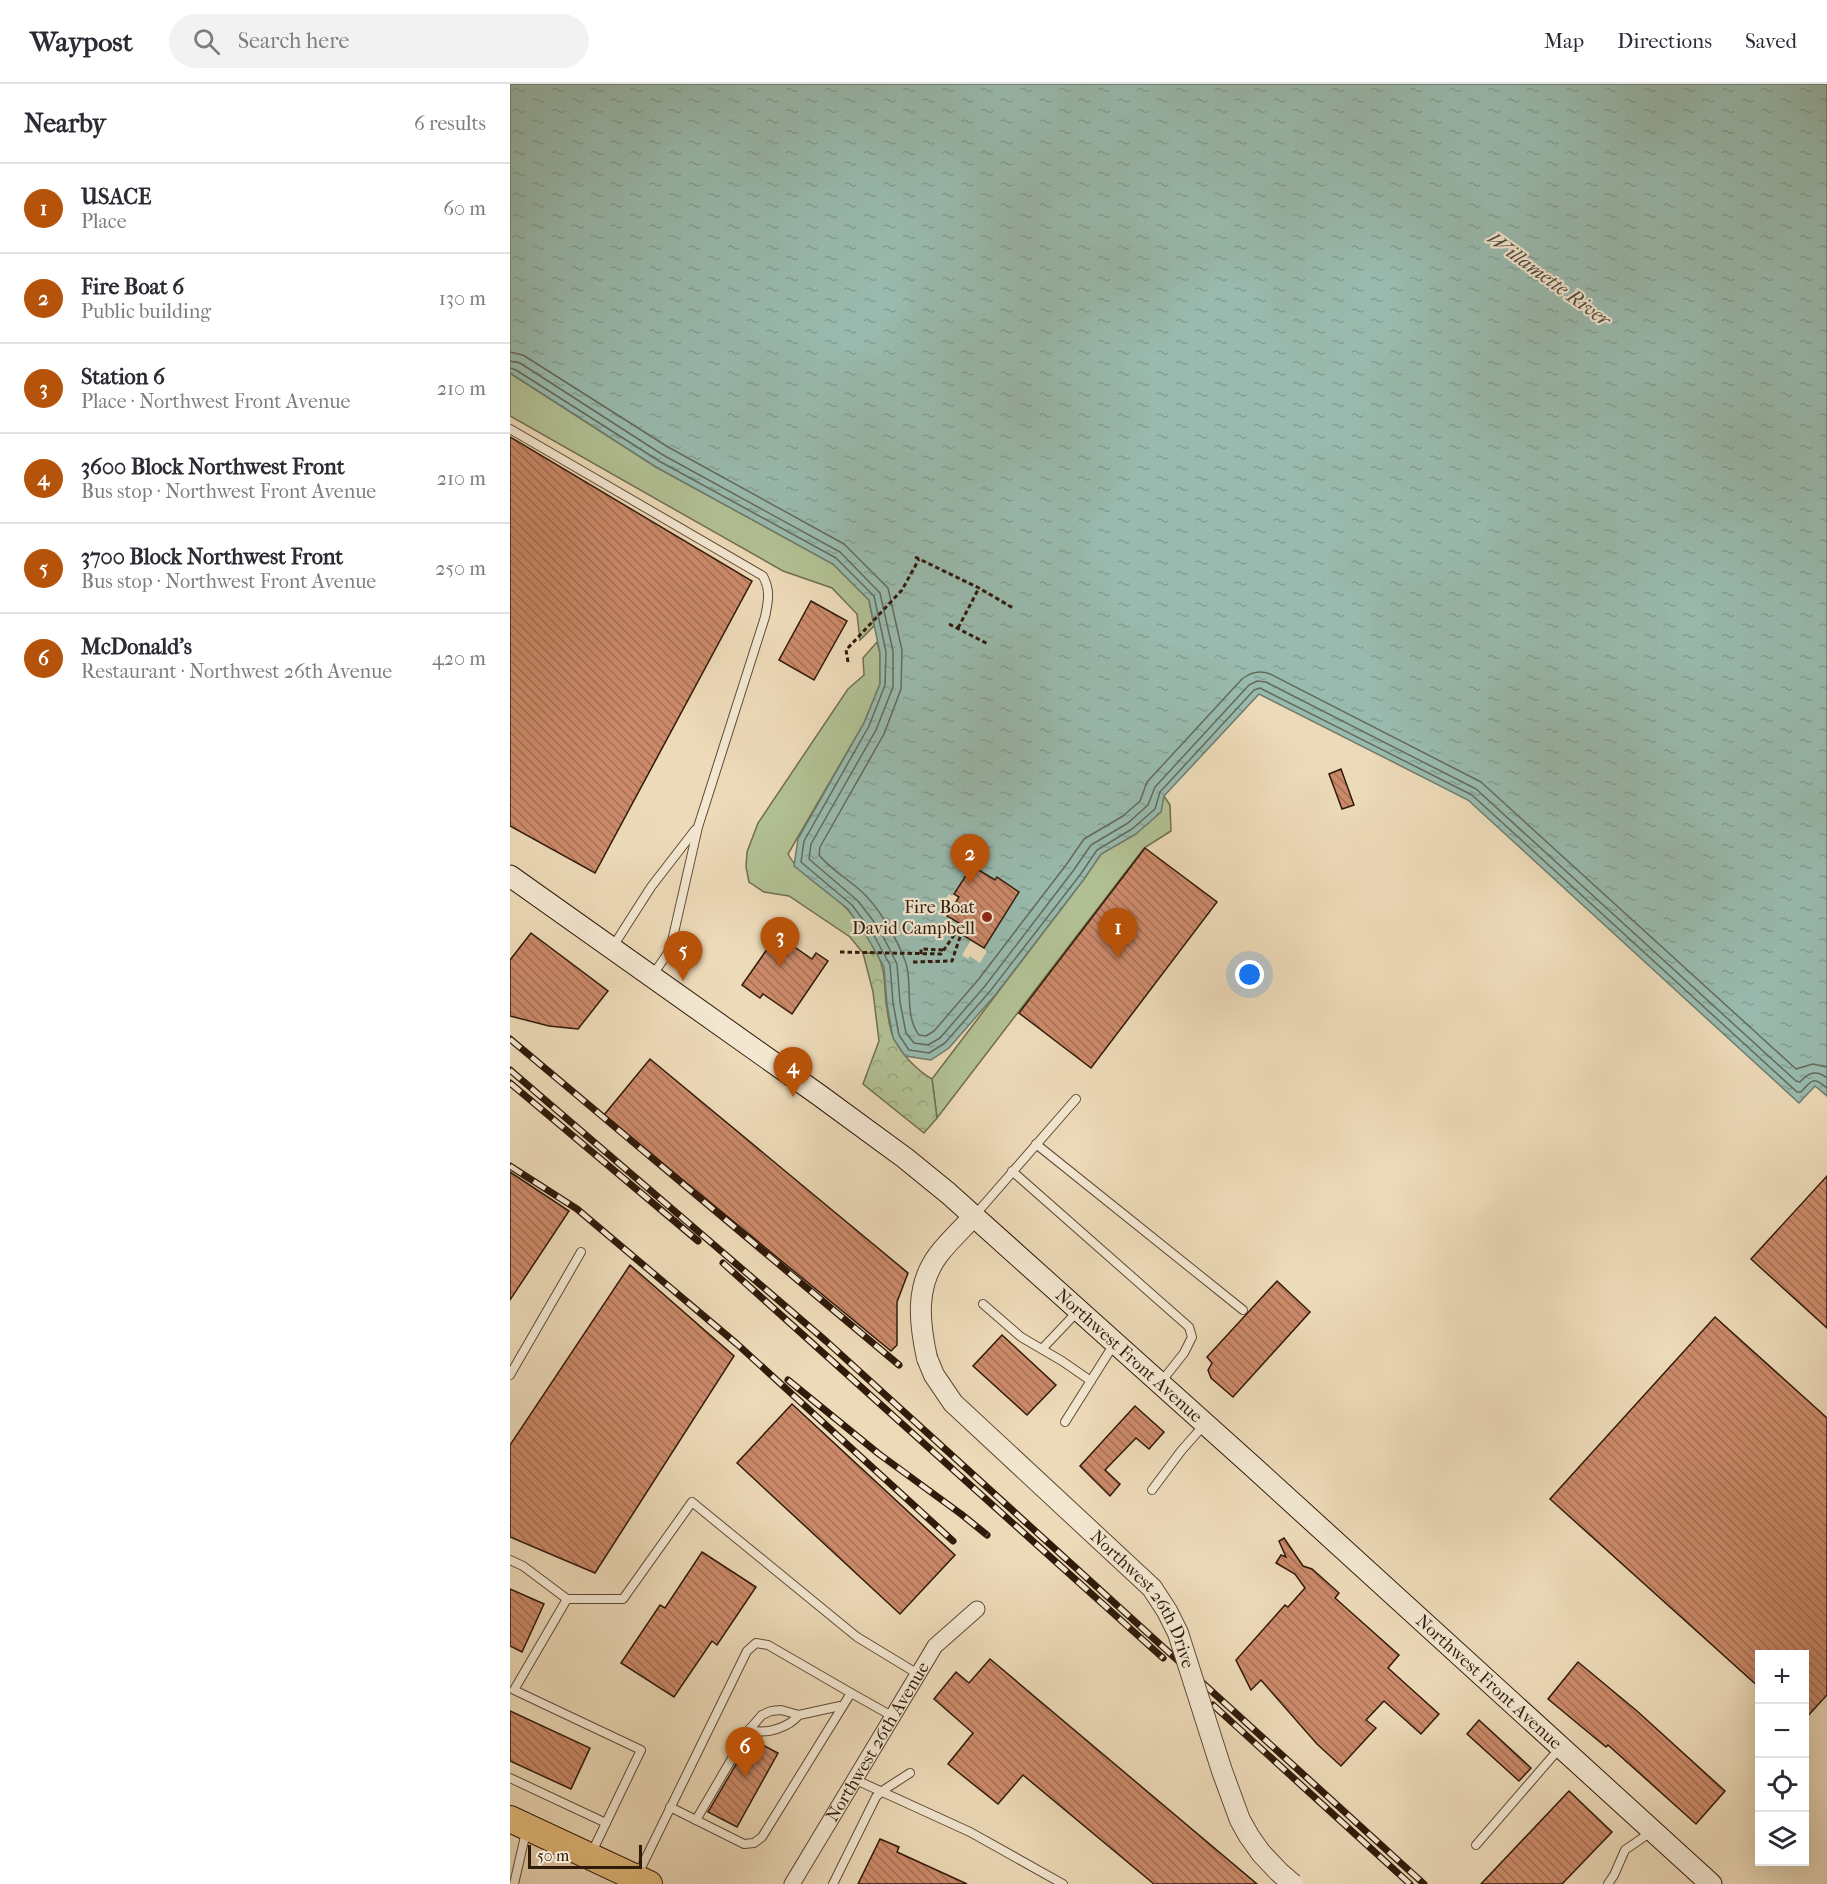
<!DOCTYPE html>
<html lang="en">
<head>
<meta charset="utf-8">
<style>
  :root { --surface:#fff; --page:#f2f2f3; --text:#2b2b33; --muted:#7c7c81; --line:#e1e1e2; --accent:#b45309 }
  body { margin:0; font-family:"IM FELL French Canon",serif; background:var(--page); color:var(--text) }
  .controls { position:absolute; right:18px; bottom:18px; display:grid; overflow:hidden; border-radius:0px; box-shadow:0 6px 24px #0002 }
  .controls button { width:54px; height:54px; display:grid; place-items:center; padding:0; border:0; border-bottom:2px solid var(--line); background:var(--surface); color:var(--text); font:30px sans-serif }
  .scale { position:absolute; left:18px; bottom:15px; width:114px; box-sizing:border-box; padding-left:6px; border:3px solid #301a0a; border-top:0; font-size:16px; line-height:21px; white-space:nowrap; color:#301a0a; -webkit-text-stroke:4px #f3e7d1; paint-order:stroke }
  .you { position:absolute; left:740px; top:891px; width:21px; height:21px; margin:-15px; border:4px solid #fff; border-radius:50%; background:#1a73e8; box-shadow:0 0 0 9px #1a73e833 }
  .badge { display:grid; place-items:center; width:39px; height:39px; border-radius:50%; background:var(--accent); color:#fff; font-size:20px; font-weight:700 }
  .pin { position:absolute; translate:-50% -50px; filter:drop-shadow(0 2px 3px #0008) }
  .pin::after { content:''; position:absolute; top:32px; width:21px; height:18px; background:inherit; clip-path:polygon(0 0,100% 0,50% 100%) }
  .list { margin:0; padding:0; list-style:none }
  h2 { display:flex; justify-content:space-between; align-items:center; height:78px; margin:0; padding:0 24px; font-size:26px }
  h2 small { font-size:20px; font-weight:400; color:var(--muted) }
  .list li { display:grid; grid-template-columns:39px 1fr auto; gap:18px; align-items:center; box-sizing:border-box; height:90px; padding:0 24px; border-top:2px solid var(--line) }
  .list b { display:block; font-size:22px; white-space:nowrap }
  .list p { margin:0; font-size:20px; white-space:nowrap; color:var(--muted) }
  .list em { font-size:20px; font-style:normal; color:var(--muted) }
  .icon { flex:none; width:33px; height:33px; fill:none; stroke:currentColor; stroke-width:2; stroke-linecap:round; stroke-linejoin:round }
  .map { position:relative; flex:none; width:1317px; height:1800px; overflow:hidden }
  header { display:flex; align-items:center; gap:36px; box-sizing:border-box; height:84px; padding:0 30px; background:var(--surface); border-bottom:2px solid var(--line) }
  header strong { font-size:28px }
  nav { display:flex; gap:33px; margin-inline-start:auto; font-size:21px }
  .search { width:420px; height:54px; background:var(--page); display:flex; align-items:center; gap:15px; box-sizing:border-box; padding:0 21px; border-radius:33px; color:var(--muted); font-size:22px }
  main { display:flex }
  aside { flex:1; background:var(--surface) }
  .map>svg:first-child { display:block }
</style>
</head>
<body>
<header>
<strong>Waypost</strong>
<div class="search"><svg class="icon" aria-label="search" viewBox="0 0 24 24"><circle cx="10" cy="10" r="6"/><path d="M15 15l6 6"/></svg>Search here</div>
<nav><a>Map</a><a>Directions</a><a>Saved</a></nav>
</header>
<main>
<aside>
<h2>Nearby<small>6 results</small></h2>
<ul class="list">
<li><span class="badge">1</span><div><b>USACE</b><p>Place</p></div><em>60 m</em></li>
<li><span class="badge">2</span><div><b>Fire Boat 6</b><p>Public building</p></div><em>130 m</em></li>
<li><span class="badge">3</span><div><b>Station 6</b><p>Place · Northwest Front Avenue</p></div><em>210 m</em></li>
<li><span class="badge">4</span><div><b>3600 Block Northwest Front</b><p>Bus stop · Northwest Front Avenue</p></div><em>210 m</em></li>
<li><span class="badge">5</span><div><b>3700 Block Northwest Front</b><p>Bus stop · Northwest Front Avenue</p></div><em>250 m</em></li>
<li><span class="badge">6</span><div><b>McDonald's</b><p>Restaurant · Northwest 26th Avenue</p></div><em>420 m</em></li>
</ul>
</aside>
<div class="map">
<svg width="1317" height="1800" viewBox="0 0 1317 1800">
  <defs>
    <pattern id="forest-crowns" width="20" height="18" patternUnits="userSpaceOnUse" patternTransform="scale(1.5)"><rect width="20" height="18" fill="#b2c194"/><path d="M2 6a3 3 0 1 1 6 0M12 15a3 3 0 1 1 6 0" fill="none" stroke="#99a57e"/></pattern>
    <pattern id="water-ripples" width="26" height="14" patternUnits="userSpaceOnUse" patternTransform="scale(1.5)"><rect width="26" height="14" fill="#99bbaf"/><path d="M2 4q2-2 4 0t4 0M15 11q2-2 4 0t4 0" fill="none" stroke="#84a095"/></pattern>
    <pattern id="building-back-hatch" width="6" height="6" patternUnits="userSpaceOnUse" patternTransform="scale(1.5)"><rect width="6" height="6" fill="#cc8a6a"/><path d="M-1 5l2 2M0 0l6 6M5-1l2 2" fill="none" stroke="#a67055"/></pattern>
  </defs>
  <rect width="100%" height="100%" fill="#eddab8"/>
  <filter id="stains"><feTurbulence type="fractalNoise" baseFrequency=".00333" numOctaves="4"/><feColorMatrix values="0 0 0 0 .2 0 0 0 0 .09 0 0 0 0 .02 0 0 0 .5 -.17"/></filter>
  <radialGradient id="worn" r=".72"><stop offset=".6" stop-color="#630" stop-opacity="0"/><stop offset="1" stop-color="#630" stop-opacity=".3"/></radialGradient>
  <g fill="#b2c194" stroke="#716e4f" stroke-width="1.5">
    <path d="M0,289L146,383L323,480L359,516L364,542L350,556L347,530L322,504L273,487L0,332Z"/>
    <path d="M367,558L370,569V600L354,639L278,770C291,794 319,806 337,825C349,838 358,854 367,869H353L340,853L279,812L254,808L239,798L236,783L237,768L248,739L338,605L354,591L353,574Z"/>
    <path d="M654,712L660,721L661,747L634,764L427,1034L422,995L574,795L591,770L626,750Z"/>
  </g>
  <path fill="url(#forest-crowns)" stroke="#716e4f" stroke-width="1.5" d="M353,869H367C376,888 374,898 376,919C378,930 379,945 384,955C392,971 408,987 422,995L427,1034L414,1049L353,1000L369,957L363,908Z"/>
  <path fill="url(#water-ripples)" stroke="#6f7b6d" stroke-width="1.5" d="M0,0H1317V1012L1305,1002L1289,1019L958,716L749,610L654,712L651,728L626,750L591,770L574,795L486,910L439,964L421,976L395,972L383,954L377,920L374,883L356,851L338,825L284,782L288,755L354,639L370,600V569L359,516L323,480L146,383L0,289Z"/>
  <g fill="#eddab8">
    <path d="M439,810L442,812L444,810L470,819L453,847L447,843L449,839L436,831L435,833L428,828Z"/>
    <path d="M461,856L477,867L470,879L460,872L458,875L452,871Z"/>
  </g>
  <g fill="none" stroke-linecap="round" stroke-linejoin="round">
    <g stroke="#646a5c" stroke-width="1.5">
      <path d="M0,268L13,271L158,363L334,460L378,504L392,566L391,605L374,650L310,763L309,771C320,785 338,795 351,807C368,822 386,853 394,874C404,896 393,931 409,951L416,952L424,947L468,896L556,781L574,755L613,732L630,717L637,698L732,595C741,588 750,586 760,590L971,698L1286,985L1303,980L1317,983"/>
      <path d="M0,277L10,279L153,371L330,468L370,509L383,567V603L366,646L301,760L299,775L348,817L368,843L378,862L387,880L390,918L396,949L404,959L418,961L430,954L475,902L563,787L581,761L618,739L638,721L645,703L739,601L747,597L756,598L966,705L1286,997L1290,998C1298,989 1306,985 1317,994"/>
      <path d="M0,284L6,286L149,377L326,474L364,512L376,568L375,601L359,642L294,757L291,778L342,821L362,848L380,881L383,919L389,951L399,966L419,969L435,959L481,906L570,791L587,766L622,745L645,725L650,708L744,606L750,604L962,711L1287,1008H1291C1302,996 1303,992 1317,1004"/>
    </g>
  </g>
  <g fill="url(#building-back-hatch)" stroke="#301a0a" stroke-width="1.5">
    <path d="M0,353L242,497L85,789L0,742Z"/>
    <path d="M301,517L337,537L304,596L269,576Z"/>
    <path d="M831,685L844,721L832,725L819,690Z"/>
    <path d="M635,764L707,818L581,984L509,929Z"/>
    <path d="M462,782L485,796L487,793L509,808L474,864L451,850L456,843L437,832L449,813L444,810Z"/>
    <path d="M21,849L98,907L68,945L39,942L0,932V876Z"/>
    <path d="M267,851L302,875L306,869L318,877L282,930L253,910L250,914L232,901Z"/>
    <path d="M140,975L398,1189L387,1218V1261L381,1267L94,1031Z"/>
    <path d="M0,1088L59,1127L0,1216Z"/>
    <path d="M1317,1092V1244L1241,1175Z"/>
    <path d="M120,1181L224,1272L85,1489L0,1453V1361Z"/>
    <path d="M767,1197L800,1228L723,1313L701,1294L698,1286L702,1279L697,1273Z"/>
    <path d="M1205,1233L1317,1334V1611L1294,1636V1570H1250V1604L1040,1415Z"/>
    <path d="M492,1251L546,1301L517,1331L463,1282Z"/>
    <path d="M282,1320L445,1471L390,1530L227,1379Z"/>
    <path d="M625,1322L654,1348L639,1365L626,1354L595,1386L610,1400L600,1412L570,1382Z"/>
    <path d="M774,1454L793,1482L802,1485L829,1509L825,1514L889,1571L878,1584L929,1630L911,1650L874,1617L856,1636L866,1644L831,1682L807,1660L751,1596L741,1606L726,1576L775,1521L778,1523L795,1504L785,1490L766,1479L771,1471L776,1473L769,1457Z"/>
    <path d="M192,1468L246,1503L207,1561L202,1557L164,1613L111,1579L150,1521L155,1524Z"/>
    <path d="M0,1505L34,1520L12,1568L0,1562Z"/>
    <path d="M480,1575L747,1800H644L513,1691L488,1720L438,1680L463,1649L424,1615L446,1588L459,1599Z"/>
    <path d="M1068,1578L1127,1627L1215,1707L1186,1740L1098,1661L1096,1663L1038,1615Z"/>
    <path d="M0,1627L80,1664L61,1705L0,1677Z"/>
    <path d="M969,1636L1021,1684L1009,1697L957,1650Z"/>
    <path d="M241,1655L268,1669L227,1743L198,1728Z"/>
    <path d="M1059,1707L1102,1748L1052,1800H971Z"/>
    <path d="M370,1755L389,1763L387,1768L457,1800H348Z"/>
  </g>
  <g fill="none" stroke-linecap="round" stroke-linejoin="round">
    <g stroke="#5f4a36" stroke-width="10">
      <g id="service">
        <path d="M0,345L253,492C261,507 258,518 255,533L188,743L160,866L142,892"/>
        <path d="M102,864L141,803L185,746"/>
        <path d="M526,1060L733,1226"/>
        <path d="M502,1087L679,1243L682,1253L674,1269L651,1298"/>
        <path d="M465,1131L566,1015"/>
        <path d="M473,1220L511,1253L552,1277L581,1297"/>
        <path d="M532,1265L568,1227"/>
        <path d="M0,1291L71,1168"/>
        <path d="M555,1338L604,1260"/>
        <path d="M642,1406L671,1367L694,1341"/>
        <path d="M0,1476L13,1482L57,1515H113L182,1418L347,1553L408,1590"/>
        <path d="M57,1515L4,1606L131,1666L82,1768"/>
        <path d="M341,1609L382,1632"/>
        <path d="M240,1645C255,1652 279,1643 289,1631"/>
        <path d="M0,1694L96,1739"/>
        <path d="M344,1695L460,1748L553,1800"/>
        <path d="M186,1736L238,1647L252,1631L261,1627L271,1626L289,1631L330,1622L332,1623"/>
        <path d="M966,1761L1049,1665"/>
        <path d="M128,1790L237,1567L246,1559L258,1561L341,1609L252,1753L244,1759L234,1760L160,1723"/>
        <path d="M4,1800L16,1748"/>
        <path d="M323,1800L366,1713L372,1707L400,1689"/>
        <path d="M1098,1800L1104,1791L1115,1766L1141,1748"/>
      </g>
    </g>
    <g stroke="#5f4a36" stroke-width="17">
      <g id="minor">
        <path id="s1" d="M282,1800L425,1562L467,1525"/>
      </g>
    </g>
    <g stroke="#5f4a36" stroke-width="22">
      <path id="tertiary" d="M417,1274C409,1238 405,1201 429,1170C439,1157 452,1145 464,1132"/>
    </g>
    <g stroke="#301a0a" stroke-width="23">
      <g id="secondary">
        <path id="s2" d="M0,792L309,1011L395,1074L438,1109L740,1380L1201,1800"/>
      </g>
    </g>
    <g stroke="#301a0a" stroke-width="28">
      <path id="trunk" d="M0,1735L139,1800"/>
    </g>
    <g stroke="#301a0a" stroke-width="3" stroke-dasharray="4.5 3" stroke-linecap="butt">
      <path d="M405,473L469,504L503,524"/>
      <path d="M439,540L478,560"/>
      <path d="M448,544L469,504"/>
      <path d="M338,578L336,566L392,506L409,475"/>
      <path d="M330,868L431,870L451,841"/>
      <path d="M411,870V865L434,866"/>
      <path d="M403,878L442,877L451,850"/>
    </g>
    <use href="#service" stroke="#f3e7d1" stroke-width="8"/>
    <use href="#minor" stroke="#f3e7d1" stroke-width="15"/>
    <use href="#tertiary" stroke="#f3e7d1" stroke-width="20"/>
    <use href="#secondary" stroke="#f3e7d1" stroke-width="21"/>
    <use href="#trunk" stroke="#e6bd7c" stroke-width="26"/>
    <g stroke="#301a0a" stroke-width="7">
      <g id="rail">
        <path d="M0,955L389,1281"/>
        <path d="M0,986L316,1257L914,1800"/>
        <path d="M0,999L188,1157"/>
        <path d="M0,1082L67,1125L227,1260L443,1457"/>
        <path d="M213,1179L653,1574"/>
        <path d="M278,1296L369,1370L451,1430L477,1451"/>
        <path d="M703,1621L900,1800"/>
      </g>
    </g>
    <use href="#rail" stroke="#f3e7d1" stroke-width="4.5" stroke-dasharray="14" stroke-linecap="butt"/>
    <g stroke="#5f4a36" stroke-width="22" stroke-linecap="butt">
      <g id="tertiary-bridge">
        <path id="s3" d="M417,1274L424,1291L443,1319L642,1504L657,1527L668,1549L712,1687L730,1736L739,1752L751,1769L769,1788L783,1800"/>
      </g>
    </g>
    <use href="#tertiary-bridge" stroke="#f3e7d1" stroke-width="20"/>
  </g>
  <circle fill="#8f2418" stroke="#f3e7d1" stroke-width="2" cx="477" cy="833" r="6"/>
  <g text-anchor="middle" dominant-baseline="central" stroke-width="4.5" stroke-linejoin="round" paint-order="stroke">
    <g font-size="18" fill="#301a0a" stroke="#f3e7d1" text-anchor="end">
      <text x="465" y="823">Fire Boat<tspan x="465" dy="21">David Campbell</tspan></text>
    </g>
    <g font-size="18" fill="#301a0a" stroke="#f3e7d1">
      <text stroke="none"><textPath href="#s2" startOffset="784">Northwest Front Avenue</textPath></text>
      <text stroke="none"><textPath href="#s3" startOffset="328">Northwest 26th Drive</textPath></text>
      <text stroke="none"><textPath href="#s2" startOffset="1270">Northwest Front Avenue</textPath></text>
      <text stroke="none"><textPath href="#s1" startOffset="166">Northwest 26th Avenue</textPath></text>
    </g>
    <g font-size="20" font-style="italic" fill="#504a3c" stroke="#f3e7d1">
      <text transform="translate(1039 195) rotate(36)">Willamette River</text>
    </g>
  </g>
  <rect width="100%" height="100%" filter="url(#stains)"/>
  <rect width="100%" height="100%" fill="url(#worn)"/>
</svg>
<div class="controls">
<button>+</button>
<button>−</button>
<button><svg class="icon" aria-label="locate" viewBox="0 0 24 24"><circle cx="12" cy="12" r="6"/><path d="M12 2v4M12 18v4M2 12h4M18 12h4"/></svg></button>
<button><svg class="icon" aria-label="layers" viewBox="0 0 24 24"><path d="M12 4l9 5-9 5-9-5zM3 14l9 5 9-5"/></svg></button>
</div>
<div class="scale">50 m</div>
<div class="you"></div>
<div class="pin badge" style="left:608px;top:874px">1</div>
<div class="pin badge" style="left:460px;top:800px">2</div>
<div class="pin badge" style="left:270px;top:883px">3</div>
<div class="pin badge" style="left:283px;top:1013px">4</div>
<div class="pin badge" style="left:173px;top:897px">5</div>
<div class="pin badge" style="left:235px;top:1693px">6</div>
</div>
</main>
</body>
</html>
